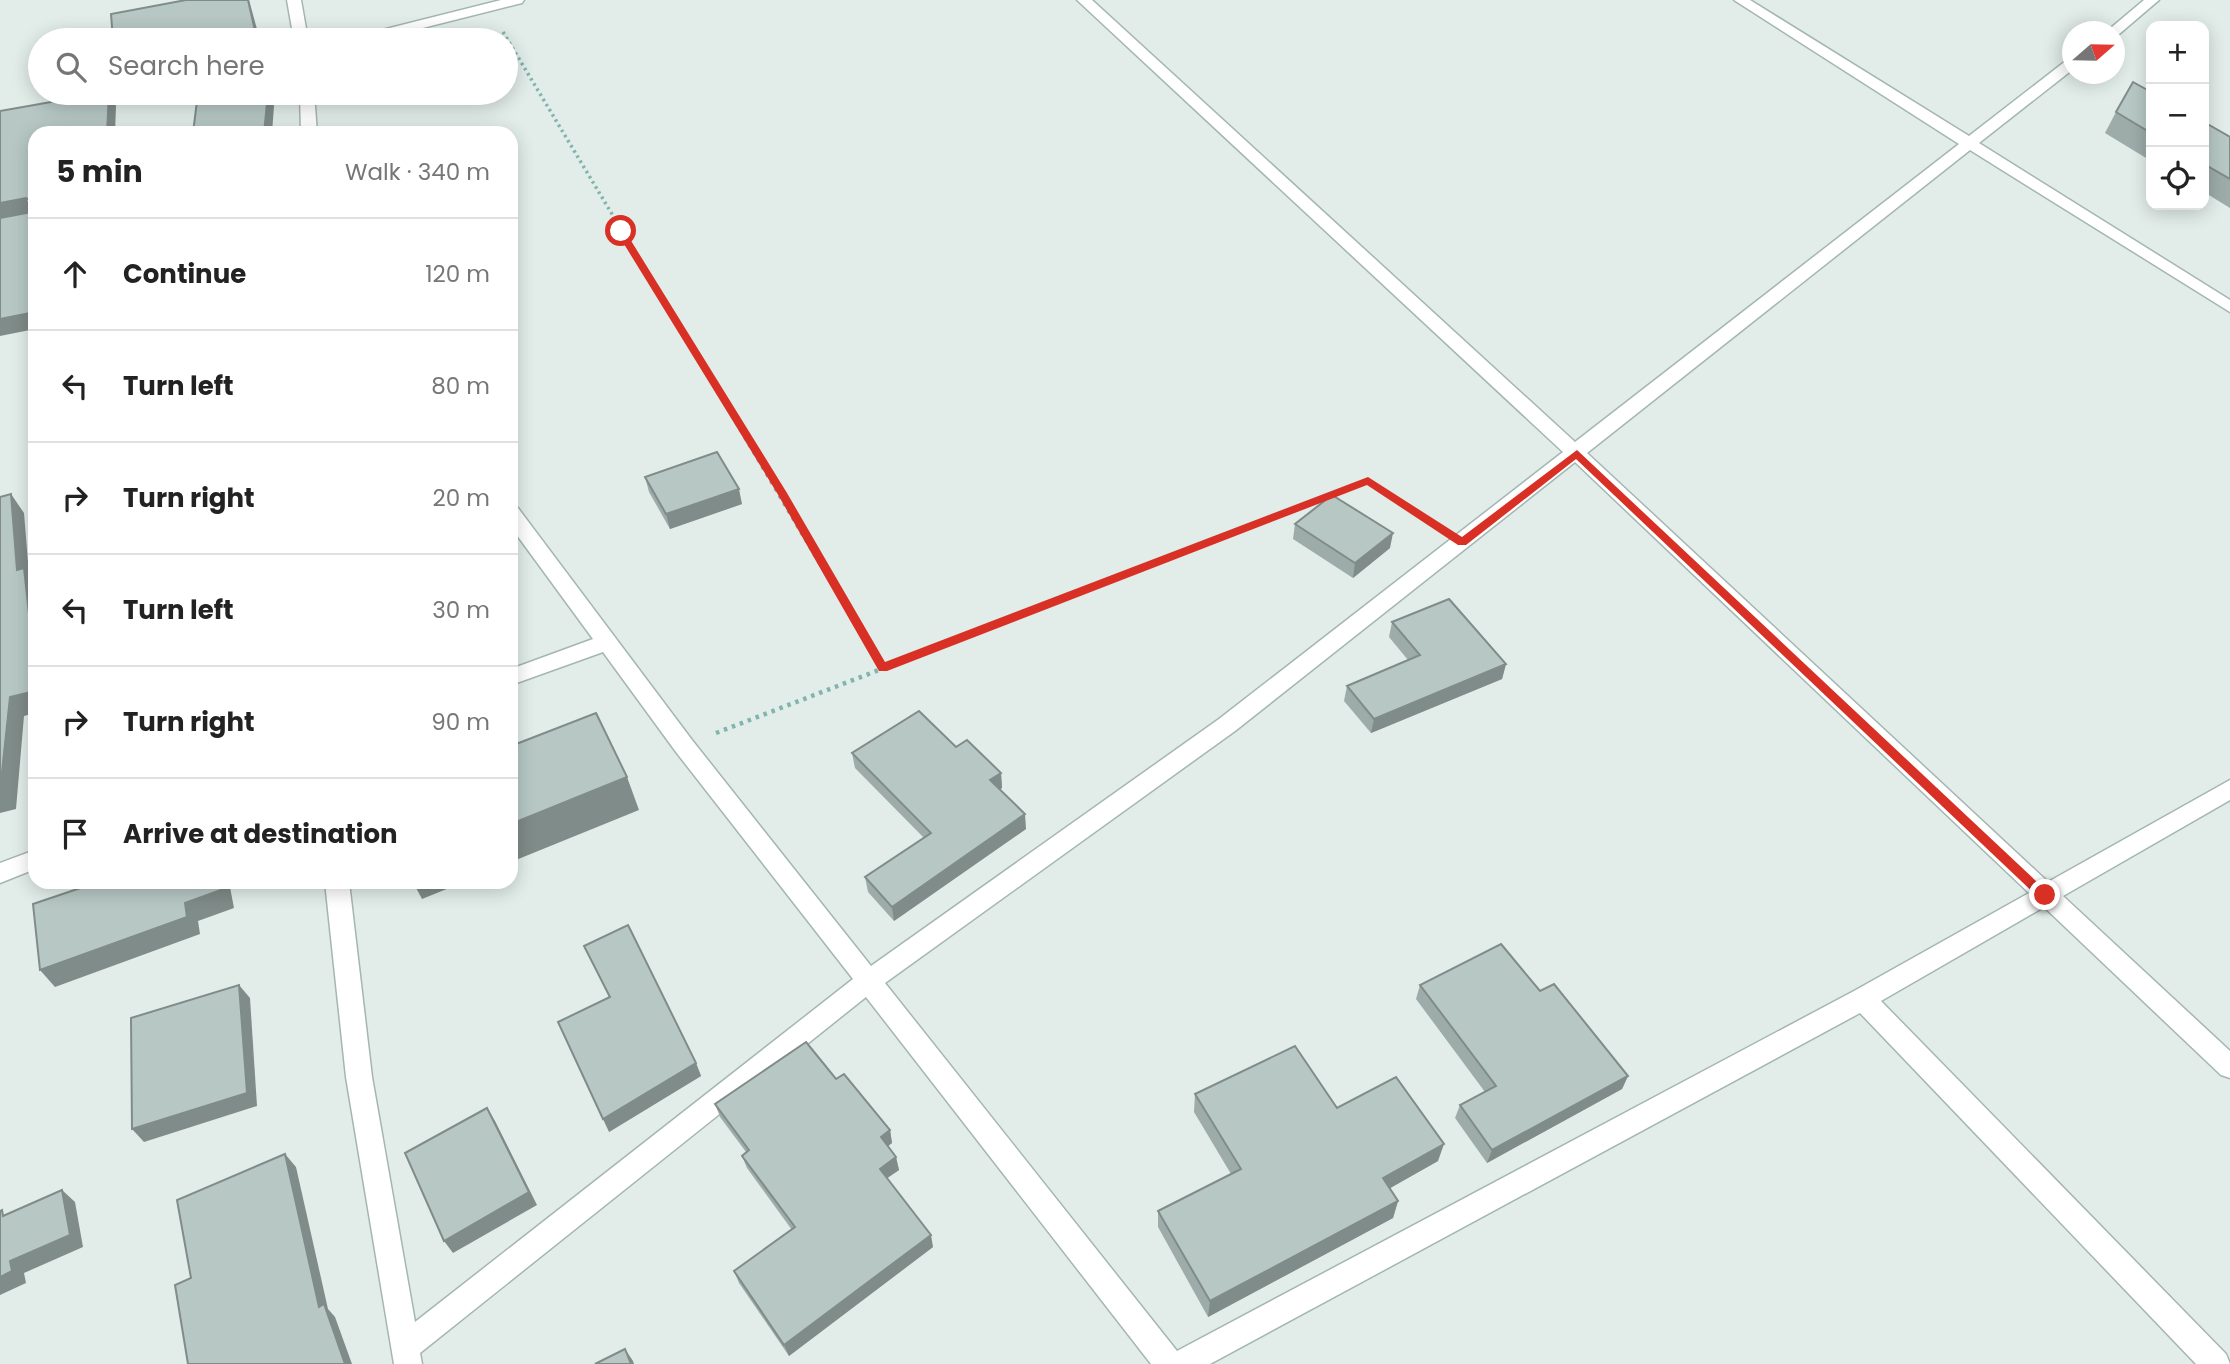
<!DOCTYPE html>
<html lang="en">
<head>
<meta charset="utf-8">
<style>
  :root { --surface:#fff; --page:#f2f2f2; --text:#222; --muted:#767676; --line:#e0e0e0 }
  body { margin:0; font-family:Poppins,sans-serif; background:var(--page); color:var(--text) }
  .controls { position:absolute; right:21px; top:21px; display:grid; overflow:hidden; border-radius:14px; box-shadow:0 4px 18px #0003 }
  .controls button { width:63px; height:63px; display:grid; place-items:center; padding:0; border:0; border-bottom:2px solid var(--line); background:var(--surface); color:var(--text); font:35px sans-serif }
  .compass { position:absolute; left:2062px; top:21px; width:63px; height:63px; border-radius:50%; background:var(--surface); box-shadow:0 4px 18px #0003; rotate:70deg }
  .stop { position:absolute; width:21px; height:21px; margin:-16px; border:5px solid #d93025; border-radius:50%; background:#fff }
  .stop.end { background:#d93025; border-color:#fff; box-shadow:0 2px 7px #0008 }
  .list { margin:0; padding:0; list-style:none }
  h2 { display:flex; justify-content:space-between; align-items:center; height:91px; margin:0; padding:0 28px; font-size:30px }
  h2 small { font-size:23px; font-weight:400; color:var(--muted) }
  .list li { display:grid; grid-template-columns:46px 1fr auto; gap:21px; align-items:center; box-sizing:border-box; height:112px; padding:0 28px; border-top:2px solid var(--line) }
  .list b { display:block; font-size:26px; white-space:nowrap }
  .list em { font-size:23px; font-style:normal; color:var(--muted) }
  .icon { flex:none; width:38px; height:38px; fill:none; stroke:currentColor; stroke-width:2; stroke-linecap:round; stroke-linejoin:round }
  .map { position:relative; flex:none; width:2230px; height:1364px; overflow:hidden }
  .search { position:absolute; background:var(--surface); box-shadow:0 4px 18px #0003; left:28px; top:28px; width:490px; height:77px; display:flex; align-items:center; gap:18px; box-sizing:border-box; padding:0 24px; border-radius:38px; color:var(--muted); font-size:26px }
  .panel { position:absolute; background:var(--surface); box-shadow:0 4px 18px #0003; left:28px; top:126px; width:490px; height:763px; border-radius:21px }
  .map>svg:first-child { display:block }
</style>
</head>
<body>
<div class="map">
<svg width="2230" height="1364" viewBox="0 0 2230 1364">
  <rect width="100%" height="100%" fill="#e2edea"/>
  <g fill="none" stroke-linecap="round" stroke-linejoin="round">
    <g stroke="#a4b6b3" stroke-width="3">
      <g id="street">
        <path d="M287,0H301L308,40H294Z"/>
        <path d="M501,0H524L522,3L375,40H352L354,37Z"/>
        <path d="M1077,0H1092L1575,442L1959,144L1734,0H1750L1969,136L2067,60L2072,59V70L1979,143L2230,300V312L1970,150L1587,453L2048,882L2230,780V800L2063,896L2230,1051V1078L2221,1075L2044,907L1881,1001L2226,1354L2230,1364H2196L1860,1013L1210,1364H1151L866,997L420,1353L422,1364H394L346,1077L325,882H349L372,1077L415,1322L853,979L676,752L603,652L511,685V669L593,639L511,527V506L518,508L692,740L871,966L1219,719L1563,452ZM1575,462L2029,893L1854,991L1177,1351L885,983L1235,731Z"/>
        <path d="M2144,0H2159L2118,35L2114,36V32H2106Z"/>
        <path d="M99,93H129L127,96L84,104L77,100L79,97Z"/>
        <path d="M300,93H314L317,133H301Z"/>
        <path d="M35,850V869L0,883V863Z"/>
      </g>
    </g>
    <path stroke="#80b4ac" stroke-width="3.5" stroke-dasharray="2.5 3.5" stroke-linecap="butt" d="M503,32L694,351"/>
    <g stroke="#80b4ac" stroke-width="4.5" stroke-dasharray="3.5 5" stroke-linecap="butt">
      <path d="M693,349L882,668"/>
      <path d="M716,733L1368,481L1432,523"/>
    </g>
    <use href="#street" fill="#fff" fill-rule="evenodd"/>
  </g>
  <g fill="#9daca9">
    <path d="M2151,92V161L2105,133L2116,112Z"/>
    <path d="M2204,122L2230,137V208L2204,192Z"/>
    <path d="M645,477L742,504L670,529L649,492Z"/>
    <path d="M1295,524L1390,548L1353,578L1293,539Z"/>
    <path d="M1392,622L1506,664L1502,679L1371,733L1344,701L1347,686L1408,660L1389,637Z"/>
    <path d="M956,747L1001,773L1002,788L1000,789L1026,829L894,921L868,892L865,877L924,838L855,768L852,753Z"/>
    <path d="M584,946L696,1063L701,1076L609,1132V997Z"/>
    <path d="M1420,985L1540,991L1628,1076L1622,1089L1487,1163L1455,1118L1460,1105L1485,1092L1416,999Z"/>
    <path d="M836,1079L890,1130L892,1143L888,1146L896,1157L899,1170L887,1178L933,1247L789,1356L739,1283L734,1271L792,1230L747,1168L742,1156L746,1152L720,1117L715,1104Z"/>
    <path d="M1195,1094L1337,1108L1438,1161L1390,1188L1398,1201L1393,1218L1208,1317L1158,1227V1211L1231,1174L1194,1112Z"/>
  </g>
  <g fill="#808c89">
    <path d="M248,0H249L260,40H257Z"/>
    <path d="M109,93L116,106L115,133H107Z"/>
    <path d="M268,93H271L274,106L272,133H264Z"/>
    <path d="M26,198L34,212L0,220V203Z"/>
    <path d="M35,312V329L0,336V319Z"/>
    <path d="M739,489L742,504L670,529L666,514Z"/>
    <path d="M11,494L24,513L29,574L35,583V622L29,614L17,570Z"/>
    <path d="M1393,533L1390,548L1353,578L1355,563Z"/>
    <path d="M1506,664L1502,679L1371,733L1374,719Z"/>
    <path d="M35,691V713L24,716L16,809L0,813V791L10,697Z"/>
    <path d="M1001,773L1002,788L992,795L990,780Z"/>
    <path d="M627,777L639,810L511,862V824Z"/>
    <path d="M1025,814L1026,829L894,921L892,907Z"/>
    <path d="M220,882H229L234,908L198,921L200,934L55,987L40,970L185,903Z"/>
    <path d="M413,882H464L422,899Z"/>
    <path d="M239,985L250,998L257,1106L144,1142L132,1129Z"/>
    <path d="M696,1063L701,1076L609,1132L603,1119Z"/>
    <path d="M1628,1076L1622,1089L1487,1163L1492,1150Z"/>
    <path d="M487,1108L495,1121L537,1205L453,1253L444,1241Z"/>
    <path d="M890,1130L892,1143L884,1149L881,1137Z"/>
    <path d="M1444,1144L1438,1161L1378,1195L1383,1178Z"/>
    <path d="M285,1154L296,1167L328,1309L335,1317L352,1364H345L319,1307Z"/>
    <path d="M896,1157L899,1170L883,1181L880,1169Z"/>
    <path d="M62,1190L75,1202L83,1247L24,1273L26,1283L0,1295V1277Z"/>
    <path d="M1398,1201L1393,1218L1208,1317L1210,1301Z"/>
    <path d="M931,1235L933,1247L789,1356L784,1345Z"/>
    <path d="M625,1349L633,1361L634,1364H631Z"/>
  </g>
  <g fill="#b7c8c4" stroke="#808c89" stroke-width="2">
    <path d="M186,0H248L257,40H113L111,14Z"/>
    <path d="M2133,82L2151,92V133L2116,112Z"/>
    <path d="M102,93H109L107,133H35V312L0,319V218L27,213L29,200L26,198L0,203V111Z"/>
    <path d="M198,93H268L264,133H193Z"/>
    <path d="M2204,122L2230,137V179L2204,164Z"/>
    <path d="M717,452L739,489L666,514L645,477Z"/>
    <path d="M11,494L17,570L24,568L29,614L35,612V691L10,697L0,791V497Z"/>
    <path d="M1332,495L1393,533L1355,563L1295,524Z"/>
    <path d="M1449,599L1506,664L1374,719L1347,686L1420,655L1392,622Z"/>
    <path d="M919,711L956,747L967,740L1001,773L990,780L1025,814L892,907L865,877L931,833L852,753Z"/>
    <path d="M596,713L627,777L511,824V746Z"/>
    <path d="M98,882H220L221,890L185,903L187,917L40,970L33,904Z"/>
    <path d="M628,925L696,1063L603,1119L558,1022L610,997L584,946Z"/>
    <path d="M1501,944L1540,991L1554,984L1628,1076L1492,1150L1460,1105L1496,1086L1420,985Z"/>
    <path d="M239,985L247,1093L132,1129L131,1018Z"/>
    <path d="M806,1042L836,1079L844,1074L890,1130L881,1137L896,1157L880,1169L931,1235L784,1345L734,1271L795,1227L742,1156L749,1150L715,1104Z"/>
    <path d="M1295,1046L1337,1108L1396,1077L1444,1144L1383,1178L1398,1201L1210,1301L1158,1211L1241,1169L1195,1094Z"/>
    <path d="M487,1108L529,1192L444,1241L405,1153Z"/>
    <path d="M285,1154L319,1307L324,1304L345,1364H188L175,1285L191,1278L177,1200Z"/>
    <path d="M62,1190L70,1235L10,1261L12,1271L0,1277V1211L2,1210L3,1216Z"/>
    <path d="M625,1349L631,1364H595Z"/>
  </g>
  <path fill="#d93025" d="M621,229L625,231L787,493L885,662L1368,477L1462,537L1577,450L2051,895L2045,900L2040,899L1576,459L1466,545H1458L1367,485L887,671H879L777,493L616,231Z"/>
</svg>
<div class="controls">
<button>+</button>
<button>−</button>
<button><svg class="icon" aria-label="locate" viewBox="0 0 24 24"><circle cx="12" cy="12" r="6"/><path d="M12 2v4M12 18v4M2 12h4M18 12h4"/></svg></button>
</div>
<svg class="compass" viewBox="-18 -18 36 36"><path d="M0-13l5 13h-10z" fill="#e53935"/><path d="M0 13l5-13h-10z" fill="#767676"/></svg>
<div class="stop" style="left:621px;top:231px"></div>
<div class="stop end" style="left:2045px;top:895px"></div>
<div class="search"><svg class="icon" aria-label="search" viewBox="0 0 24 24"><circle cx="10" cy="10" r="6"/><path d="M15 15l6 6"/></svg>Search here</div>
<section class="panel">
<h2>5 min<small>Walk · 340 m</small></h2>
<ul class="list">
<li><svg class="icon" aria-label="ahead" viewBox="0 0 24 24"><path d="M12 20V5M6 11l6-6 6 6"/></svg><div><b>Continue</b></div><em>120 m</em></li>
<li><svg class="icon" aria-label="left" viewBox="0 0 24 24"><path d="M17 20v-9H6M10 6l-5 5 5 5"/></svg><div><b>Turn left</b></div><em>80 m</em></li>
<li><svg class="icon" aria-label="right" viewBox="0 0 24 24"><path d="M7 20v-9h11M14 6l5 5-5 5"/></svg><div><b>Turn right</b></div><em>20 m</em></li>
<li><svg class="icon" aria-label="left" viewBox="0 0 24 24"><path d="M17 20v-9H6M10 6l-5 5 5 5"/></svg><div><b>Turn left</b></div><em>30 m</em></li>
<li><svg class="icon" aria-label="right" viewBox="0 0 24 24"><path d="M7 20v-9h11M14 6l5 5-5 5"/></svg><div><b>Turn right</b></div><em>90 m</em></li>
<li><svg class="icon" aria-label="arrive" viewBox="0 0 24 24"><path d="M6 21V4h12l-3 4 3 4H6"/></svg><div><b>Arrive at destination</b></div></li>
</ul>
</section>
</div>
</body>
</html>
